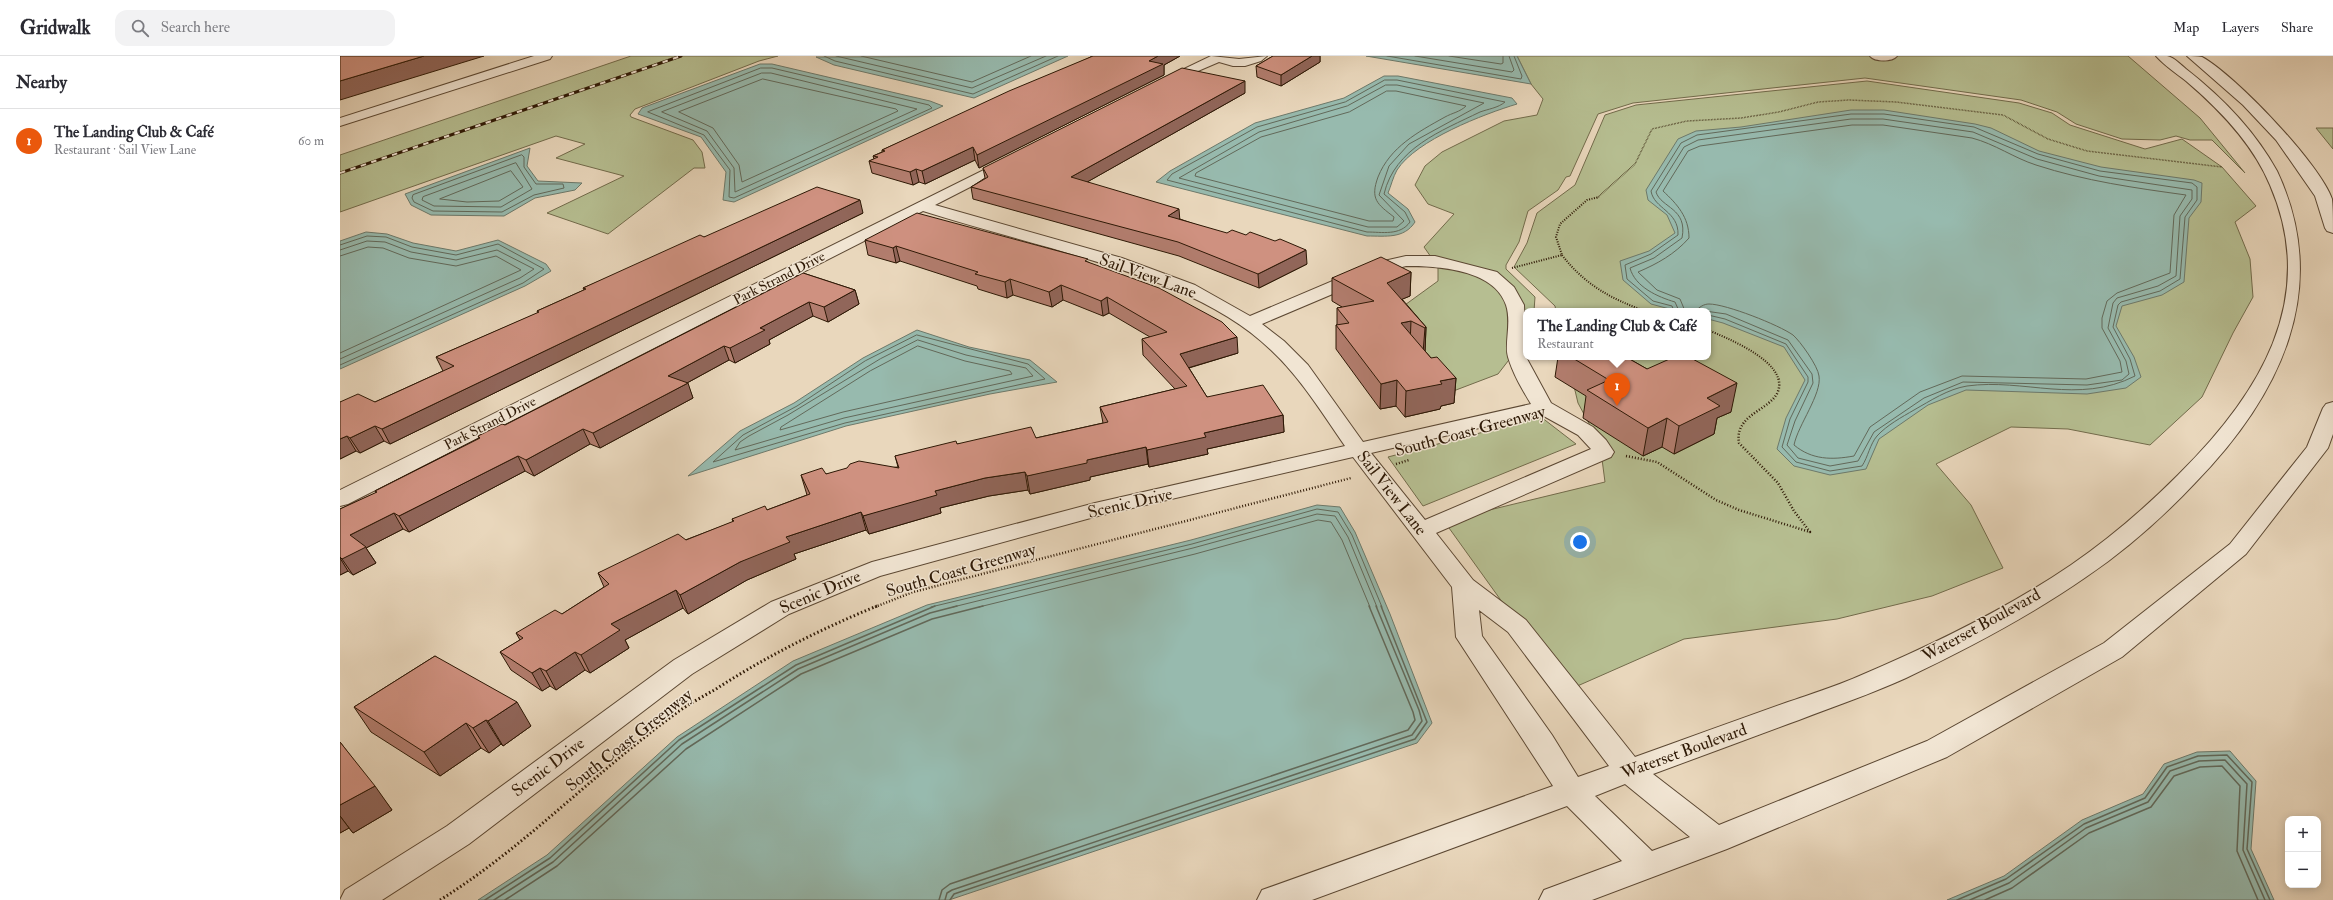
<!DOCTYPE html>
<html lang="en">
<head>
<meta charset="utf-8">
<style>
  :root { --surface:#fff; --page:#f2f2f3; --text:#2b2b33; --muted:#7c7c81; --line:#e1e1e2; --accent:#ea580c }
  body { margin:0; font-family:"IM FELL Double Pica",serif; background:var(--page); color:var(--text) }
  .controls { position:absolute; right:12px; bottom:12px; display:grid; overflow:hidden; border-radius:8px; box-shadow:0 2px 10px #0003 }
  .controls button { width:36px; height:36px; display:grid; place-items:center; padding:0; border:0; border-bottom:1px solid var(--line); background:var(--surface); color:var(--text); font:20px sans-serif }
  .you { position:absolute; left:1240px; top:486px; width:14px; height:14px; margin:-10px; border:3px solid #fff; border-radius:50%; background:#1a73e8; box-shadow:0 0 0 6px #1a73e833 }
  .badge { display:grid; place-items:center; width:26px; height:26px; border-radius:50%; background:var(--accent); color:#fff; font-size:13px; font-weight:700 }
  .pin { position:absolute; translate:-50% -33px; filter:drop-shadow(0 1px 2px #0008) }
  .pin::after { content:''; position:absolute; top:21px; width:14px; height:12px; background:inherit; clip-path:polygon(0 0,100% 0,50% 100%) }
  .popup { position:absolute; left:1183px; top:252px; width:188px; height:52px; box-sizing:border-box; display:grid; place-content:center; border-radius:8px; background:var(--surface); filter:drop-shadow(0 1px 3px #0005); font-size:13px; white-space:nowrap; color:var(--muted) }
  .popup b { font-size:15px; color:var(--text) }
  .popup::after { content:''; position:absolute; left:50%; top:100%; margin-left:-8px; border:8px solid transparent; border-top-color:var(--surface) }
  .list { margin:0; padding:0; list-style:none }
  h2 { display:flex; justify-content:space-between; align-items:center; height:52px; margin:0; padding:0 16px; font-size:17px }
  h2 small { font-size:13px; font-weight:400; color:var(--muted) }
  .list li { display:grid; grid-template-columns:26px 1fr auto; gap:12px; align-items:center; box-sizing:border-box; height:64px; padding:0 16px; border-top:1px solid var(--line) }
  .list b { display:block; font-size:15px; white-space:nowrap }
  .list p { margin:0; font-size:13px; white-space:nowrap; color:var(--muted) }
  .list em { font-size:13px; font-style:normal; color:var(--muted) }
  .icon { flex:none; width:22px; height:22px; fill:none; stroke:currentColor; stroke-width:2; stroke-linecap:round; stroke-linejoin:round }
  .map { position:relative; flex:none; width:1993px; height:844px; overflow:hidden }
  header { display:flex; align-items:center; gap:24px; box-sizing:border-box; height:56px; padding:0 20px; background:var(--surface); border-bottom:1px solid var(--line) }
  header strong { font-size:19px }
  nav { display:flex; gap:22px; margin-inline-start:auto; font-size:14px }
  .search { width:280px; height:36px; background:var(--page); display:flex; align-items:center; gap:10px; box-sizing:border-box; padding:0 14px; border-radius:12px; color:var(--muted); font-size:15px }
  main { display:flex }
  aside { flex:1; background:var(--surface) }
  .map>svg:first-child { display:block }
</style>
</head>
<body>
<header>
<strong>Gridwalk</strong>
<div class="search"><svg class="icon" aria-label="search" viewBox="0 0 24 24"><circle cx="10" cy="10" r="6"/><path d="M15 15l6 6"/></svg>Search here</div>
<nav><a>Map</a><a>Layers</a><a>Share</a></nav>
</header>
<main>
<aside>
<h2>Nearby<small></small></h2>
<ul class="list">
<li><span class="badge">1</span><div><b>The Landing Club &amp; Café</b><p>Restaurant · Sail View Lane</p></div><em>60 m</em></li>
</ul>
</aside>
<div class="map">
<svg width="1993" height="844" viewBox="0 0 1993 844">
  <rect width="100%" height="100%" fill="#e9d7bc"/>
  <filter id="stains"><feTurbulence type="fractalNoise" baseFrequency=".005" numOctaves="4"/><feColorMatrix values="0 0 0 0 .2 0 0 0 0 .09 0 0 0 0 .02 0 0 0 .5 -.17"/></filter>
  <radialGradient id="worn" r=".72"><stop offset=".6" stop-color="#630" stop-opacity="0"/><stop offset="1" stop-color="#630" stop-opacity=".3"/></radialGradient>
  <g fill="#b6be91" stroke="#726b4b">
    <path d="M291,0H438L419,5L295,53L290,59L291,61L353,84L362,96L365,112H354L268,178L207,157L284,120L216,102L245,88L216,80L0,156V99Z"/>
    <path d="M1177,0H1788L1860,62L1905,117L1872,84H1850L1836,80L1820,84L1782,83L1736,68L1717,56L1681,44L1525,22L1293,47L1258,58L1230,120L1226,121L1218,134L1188,155L1179,186L1166,209V213L1195,241L1194,255H1186V277L1182,287L1158,318L1116,334L1059,351L1040,267L1098,225V211L1084,191L1114,158L1088,148L1075,129L1085,110L1102,96L1164,65L1197,59L1203,43L1191,28Z"/>
    <path d="M1527,25L1679,47L1712,57L1730,69L1805,93L1842,83L1882,111L1916,150L1895,166L1910,203L1913,241L1893,277L1862,341L1810,389L1728,373L1671,371L1596,408L1631,449L1663,512L1592,540L1497,563L1344,583L1226,635L1104,465L1265,426L1260,388L1238,347L1227,301H1368V255H1216L1215,250L1174,211L1187,187L1197,157L1235,129L1265,59L1296,49Z"/>
    <path d="M1976,72H1993V93Z"/>
    <path d="M1201,361L1236,388L1083,450L1048,401Z"/>
  </g>
  <g fill="#97baae" stroke="#6d796a">
    <path d="M728,0L634,42L494,9L476,1Z"/>
    <path d="M1026,0H1177L1191,28Z"/>
    <path d="M420,8H432L590,45L603,50L394,146L383,144L386,116L361,81L298,58L302,52Z"/>
    <path d="M1044,20H1058L1172,42L1177,48C1144,58 1076,84 1057,114C1053,121 1051,130 1048,137L1068,153L1075,166C1064,183 1046,180 1027,180L816,126L830,115L915,67L1004,42Z"/>
    <path d="M1511,54H1544L1635,68L1651,72L1699,95L1761,111L1854,124L1862,127L1861,146L1849,162L1844,226L1822,239L1782,250L1776,270L1794,301L1801,321L1786,332L1747,338L1626,334L1588,349L1539,383L1526,413L1490,419L1454,410L1437,393L1446,362L1465,324L1444,291L1383,267L1368,263V255H1337L1311,248L1283,224L1280,205L1309,195L1335,177L1327,159L1308,144L1306,134L1338,83L1356,75L1401,71Z"/>
    <path d="M190,92L187,110L198,125L242,127L235,134L195,142L164,160L91,159L71,149L65,138Z"/>
    <path d="M26,176L47,178L73,187L116,195L158,184L206,208L211,215L185,230L0,313V185Z"/>
    <path d="M577,274L629,291L690,304L717,326L650,338L506,370L348,420L400,375L454,347L523,302Z"/>
    <path d="M977,449L1000,451L1015,476L1050,558L1092,667L1077,687L609,844H138L207,799L337,681L453,605L587,549L851,484Z"/>
    <path d="M1890,695L1916,725L1911,793L1934,844H1607L1664,820L1742,764L1803,738L1824,708L1857,696Z"/>
  </g>
  <g fill="none" stroke-linecap="round" stroke-linejoin="round">
    <g stroke="#62695a" stroke-width="1">
      <path d="M484,0L495,5L633,38L718,0"/>
      <path d="M496,0L632,32L706,0"/>
      <path d="M521,0L632,26L691,0"/>
      <path d="M1047,0L1181,23L1182,20L1174,0"/>
      <path d="M1075,0L1172,16L1174,14L1169,0"/>
      <path d="M1109,0L1161,8L1163,7V0"/>
      <path d="M421,12H432L589,49L592,52L394,142L389,141L390,114L364,79L308,56Z"/>
      <path d="M422,17H431L577,53L395,136L394,112L367,75L322,56Z"/>
      <path d="M423,23L556,53L558,55L402,126L399,109L373,72L339,56Z"/>
      <path d="M1045,24H1057L1165,46C1158,52 1148,53 1140,56C1101,75 1055,92 1044,138L1065,156L1070,166C1060,180 1042,176 1027,176L827,124L832,118L917,71L1005,46Z"/>
      <path d="M1046,29H1057L1144,47L1069,88L1049,110L1039,139L1064,165L1057,171H1028L839,122L919,76L1007,50Z"/>
      <path d="M1047,35H1056L1126,50C1120,56 1112,57 1105,61C1078,76 1050,91 1038,121C1030,143 1037,148 1054,161L1053,165H1029L855,120L856,117L921,81L1009,56Z"/>
      <path d="M182,99L184,101V111L196,128H223L224,132L194,139L162,156L93,155L74,146L72,142L73,139Z"/>
      <path d="M176,107L192,133L161,151L94,150L82,144L83,141Z"/>
      <path d="M171,115L183,131L159,145L127,146L100,143Z"/>
      <path d="M0,189L27,180L46,181L72,191L116,199L158,188L204,213L183,227L0,309"/>
      <path d="M0,194L27,185L45,186L71,196L116,204L157,194L194,213L180,222L0,303"/>
      <path d="M0,200L28,191L43,192L69,202L116,210L156,200L181,214L0,297"/>
      <path d="M1334,255L1332,250L1313,245L1287,223L1285,209L1311,198L1338,179C1339,155 1314,153 1311,135L1341,87L1357,79L1511,58H1544L1634,71L1698,98L1760,115L1852,127L1857,131V144L1845,161L1840,223L1820,235L1781,246L1778,249L1773,271L1790,303L1795,320C1738,349 1684,322 1627,330C1608,333 1590,345 1574,354C1562,361 1547,369 1537,380C1530,388 1528,401 1522,410L1490,415L1456,406L1442,391L1450,363L1468,326V321L1446,288L1385,263L1368,259"/>
      <path d="M1339,255L1335,246C1318,241 1295,231 1290,212L1314,202L1342,182C1348,152 1321,152 1316,136L1344,91L1358,84L1511,63H1543L1633,76L1697,103L1759,120L1852,134V143L1840,160L1836,220L1818,230L1777,242L1773,247L1768,272L1786,305L1789,318L1782,324L1747,329L1623,326L1584,342L1534,376L1518,405L1490,410L1458,402L1447,389L1455,365L1473,327L1472,318L1448,284L1386,258L1365,255"/>
      <path d="M1345,255L1340,243L1317,234L1298,216C1317,208 1335,198 1349,182C1349,161 1337,148 1323,135L1348,95L1360,90L1512,69H1543L1632,82C1655,88 1674,102 1696,109C1745,125 1795,132 1846,139L1834,159L1830,217L1777,237L1767,245L1762,262V272L1780,305L1782,316L1746,323L1622,320L1580,336L1530,371L1514,400C1492,404 1472,404 1454,389C1458,369 1482,338 1479,320C1478,310 1460,285 1453,279C1439,269 1386,248 1369,248C1364,248 1359,251 1356,255"/>
      <path d="M577,279L688,308L705,323L505,367L373,406L403,379L457,350L525,305Z"/>
      <path d="M578,284L626,299L686,312L693,320L504,362L395,394L400,386L409,380L448,359L540,303Z"/>
      <path d="M578,290L625,305L670,315L672,318L503,356L440,374L441,371L530,315Z"/>
      <path d="M591,551L852,488L977,453L998,456L1012,479L1042,551"/>
      <path d="M613,551L853,492L977,458L995,460L1008,481L1037,551"/>
      <path d="M639,551L855,498L978,464L991,466L1002,484L1030,551"/>
    </g>
    <g stroke="#62695a" stroke-width="1.5">
      <path d="M145,844L210,802L339,684L456,609L595,550"/>
      <path d="M154,844L213,806L342,688L458,613L590,557L617,550"/>
      <path d="M165,844L217,810L346,693L461,618L592,563L643,550"/>
      <path d="M599,844L602,834L610,828L1068,674L1075,664L1073,656L1029,550"/>
      <path d="M605,844L607,837L612,834L1072,679L1082,665L1079,654L1036,550"/>
      <path d="M610,844L614,838L1075,683L1087,666L1041,550"/>
      <path d="M1617,844L1666,823L1744,768L1805,742L1827,711L1858,700L1887,699L1912,726L1907,793L1930,844"/>
      <path d="M1630,844L1669,827L1746,772L1808,746L1830,715L1859,705L1885,704L1907,728L1903,794L1925,844"/>
      <path d="M1645,844L1672,832L1749,777L1811,751L1834,720L1860,711L1882,710L1900,730L1897,795L1918,844"/>
    </g>
    <g stroke="#5c4833" stroke-width="2">
      <g id="minor">
        <path d="M194,0H212L210,3L0,70V62Z"/>
        <path d="M871,0L899,3L927,0L921,5L905,10H893L879,6L823,30L817,26Z"/>
        <path d="M1530,0H1557C1552,6 1535,6 1530,0Z"/>
        <path d="M1816,0C1820,0 1824,0 1827,0C1834,1 1841,9 1846,13C1882,41 1915,75 1937,115C1993,234 1939,341 1855,427C1822,462 1786,494 1746,521C1690,560 1627,593 1566,622C1531,638 1495,650 1459,664C1410,682 1362,700 1313,718L1379,769L1587,685L1764,587L1890,488L1967,391L1983,352L1986,348L1993,346V378L1988,392L1906,498L1782,601L1607,701L1387,793L1252,844H1199L1204,834L1282,805L1227,750L972,844H917L922,834L1213,730L1116,581L1112,531L1013,401L758,460L540,520L449,558L352,618L129,788L42,844H0L5,834L107,770L334,604L431,546L532,506L755,447L1005,390C982,357 961,322 931,294C874,239 785,214 711,192C668,180 625,168 583,155L8,448L0,450V434L672,100L679,104L677,107L595,149L782,202L855,229L910,260L1035,207L1066,200H1095L1157,216L1174,231L1184,249L1186,301L1211,347L1253,371L1266,384L1274,396L1271,401L1096,477L1133,524L1186,564L1295,701C1346,683 1397,664 1448,646C1471,638 1494,631 1517,621C1590,590 1665,554 1731,509C1769,483 1805,452 1838,419C1918,340 1980,244 1930,129C1913,88 1880,54 1846,25C1836,17 1825,10 1816,0ZM1066,210C1097,210 1154,213 1166,249C1172,267 1164,287 1168,301C1173,318 1182,333 1191,348L1023,386L968,309L944,285L922,268L1047,215ZM1200,358L1238,379L1251,393L1085,464L1031,397ZM1139,554L1168,576L1269,710L1238,721L1212,679L1142,580ZM1285,728L1350,781L1312,795L1255,740Z"/>
        <path d="M1847,0C1851,0 1858,0 1862,1C1895,19 1980,108 1992,143C1993,153 1993,167 1993,177L1987,175L1985,172L1975,140L1936,84L1903,49Z"/>
      </g>
    </g>
    <path stroke="#2d1805" stroke-width="1.5" stroke-dasharray="0.5 1" stroke-linecap="butt" d="M1257,142L1295,108L1312,73L1347,65L1401,62L1439,56L1478,46L1509,44L1556,46L1663,59L1708,83L1747,95L1882,111"/>
    <g stroke="#2d1805" stroke-width="2" stroke-dasharray="1 1.5" stroke-linecap="butt">
      <path d="M1222,199C1244,228 1271,243 1305,255"/>
      <path d="M1172,212L1222,199L1216,181L1220,168L1247,144L1259,141"/>
      <path d="M1368,274C1387,282 1431,300 1438,322"/>
    </g>
    <g stroke="#2d1805" stroke-width="2.5" stroke-dasharray="1 2" stroke-linecap="butt">
      <path d="M1286,400L1317,406L1376,444L1399,454L1470,476L1454,455L1438,427L1399,387C1393,352 1448,354 1438,321"/>
      <path d="M1056,408L1069,404"/>
      <path d="M535,551L573,536L1011,422"/>
    </g>
    <path stroke="#2d1805" stroke-width="3" stroke-dasharray="1.5 2.5" stroke-linecap="butt" d="M100,844C185,791 254,717 335,658C347,649 362,641 376,633C427,600 481,573 537,550"/>
    <use href="#minor" fill="#f1e5d3" fill-rule="evenodd"/>
    <g stroke="#2d1805" stroke-width="3">
      <path id="rail" d="M0,117L341,0"/>
    </g>
    <use href="#rail" stroke="#f1e5d3" stroke-width="2" stroke-dasharray="5.5" stroke-linecap="butt"/>
  </g>
  <g fill="#b27d6e" stroke="#2d1805">
    <path d="M751,0H840L824,9V19L639,112L635,104L585,128L579,126L573,129L532,117L529,105L534,103L533,100L542,96V94L751,1Z"/>
    <path d="M933,0H980V6L941,30L917,21L916,10Z"/>
    <path d="M905,37L747,126L840,163L967,208L919,232L839,200L633,143L631,131L645,122L643,112Z"/>
    <path d="M523,157L50,388L44,385L20,397L16,395L0,403V346H35L103,315L96,301L198,257L197,255L244,234L243,232L364,181Z"/>
    <path d="M525,184L748,206L898,297L849,312L867,341L943,359L944,376L867,393L868,398L809,411L808,408L750,421V424L690,438L688,434L649,440L600,452L601,457L529,478L526,474L454,498L456,503L407,524L348,558L343,552L285,584L289,592L250,617L245,614L216,634L210,630L202,635L171,614L160,596L180,584L176,577L222,558L264,531L258,517L393,466L392,463L427,454L467,439L461,419L486,418L558,411L555,400L617,388L696,382L763,367L760,351L835,333L803,299L802,283L810,281L769,257L763,260L723,244L712,251L673,239L667,242L638,233L637,230L560,205L556,207L528,199Z"/>
    <path d="M1071,216L1070,240L1062,243L1086,271L1085,295L1091,302L1116,322L1114,347L1101,350L1100,353L1065,361L1056,350L1040,353L996,293V269H997V252L1002,251L992,245V222Z"/>
    <path d="M463,217L515,234L519,248L488,266L473,260L429,284L430,288L395,307L389,304L347,327L353,342L260,392L250,388L194,420L185,415L69,476L63,473L26,492L36,507L13,519L8,515L0,519V453L36,437L35,435L139,382L138,380L165,369Z"/>
    <path d="M1218,301H1286L1307,313L1391,356L1377,362L1374,378L1334,398L1322,391L1303,400L1243,362L1246,340L1215,321Z"/>
    <path d="M95,600L191,670L163,690L161,688L149,697L141,692L100,720L31,676L14,651Z"/>
    <path d="M0,686L52,754L13,777L9,772L0,777Z"/>
  </g>
  <g fill="#91665a" stroke="#2d1805">
    <path d="M84,0H144L0,44V25Z"/>
    <path d="M818,0H840L824,9V19L639,112L637,99Z"/>
    <path d="M972,0H980V6L941,30V19Z"/>
    <path d="M905,25V37L733,134L731,121Z"/>
    <path d="M633,91L635,104L585,128L582,115Z"/>
    <path d="M576,113L579,126L573,129L570,116Z"/>
    <path d="M520,144L523,157L50,388L42,373Z"/>
    <path d="M839,153L840,166L828,160Z"/>
    <path d="M556,190L560,205L556,207L553,192Z"/>
    <path d="M966,194L967,208L919,232L918,218Z"/>
    <path d="M1071,216L1070,240L1046,250L1047,227Z"/>
    <path d="M670,223L673,239L667,242L665,226Z"/>
    <path d="M721,229L723,244L712,251L709,236Z"/>
    <path d="M515,234L519,248L488,266L484,251Z"/>
    <path d="M767,241L769,257L763,260L761,245Z"/>
    <path d="M469,246L473,260L429,284L430,288L395,307L390,292L420,272Z"/>
    <path d="M1071,265L1070,289L1061,267Z"/>
    <path d="M1086,271L1085,295L1083,297L1085,272Z"/>
    <path d="M897,281L898,297L841,314L840,298Z"/>
    <path d="M384,290L389,304L334,334L328,320Z"/>
    <path d="M1116,322L1114,347L1101,350L1100,353L1065,361L1066,335L1100,325Z"/>
    <path d="M1057,324L1056,350L1040,353L1041,328Z"/>
    <path d="M348,327L353,342L260,392L253,377Z"/>
    <path d="M1397,327L1391,356L1377,362L1374,378L1334,398L1339,370L1367,342Z"/>
    <path d="M943,359L944,376L867,393L868,398L809,411L807,394L864,377Z"/>
    <path d="M1327,362L1322,391L1303,400L1308,372Z"/>
    <path d="M35,370L44,385L20,397L10,382Z"/>
    <path d="M243,373L250,388L194,420L186,404Z"/>
    <path d="M7,380L16,395L0,403V383Z"/>
    <path d="M806,391L808,408L750,421V424L690,438L687,420L747,404Z"/>
    <path d="M178,400L185,415L69,476L59,460Z"/>
    <path d="M685,416L688,434L649,440L600,452L601,457L529,478L523,460L595,435L645,422Z"/>
    <path d="M521,456L526,474L454,498L456,503L407,524L348,558L340,539L400,506L446,481Z"/>
    <path d="M54,457L63,473L26,492L36,507L13,519L2,503L10,479Z"/>
    <path d="M0,502L8,515L0,519Z"/>
    <path d="M336,534L343,552L285,584L289,592L250,617L241,599L271,568Z"/>
    <path d="M235,596L245,614L216,634L206,615Z"/>
    <path d="M200,612L210,630L202,635L192,617Z"/>
    <path d="M177,646L191,670L163,690L148,665Z"/>
    <path d="M146,664L161,688L149,697L133,672Z"/>
    <path d="M126,667L141,692L100,720L84,696Z"/>
    <path d="M35,730L52,754L13,777L0,760V749Z"/>
    <path d="M0,760L9,772L0,777Z"/>
  </g>
  <g fill="#cf9180" stroke="#2d1805">
    <path d="M0,0H84L0,25Z"/>
    <path d="M753,0H818L809,5L823,8L637,99L633,91L582,115L576,113L570,116L529,105L538,101L533,100L545,95L542,94L669,35Z"/>
    <path d="M933,0H972L941,19L916,10Z"/>
    <path d="M842,12L905,25L731,121L839,153L828,160L887,177L892,174L906,179L910,176L935,185L940,183L966,194L918,218L838,186L631,131L648,121L643,112Z"/>
    <path d="M477,131L520,144L42,373L35,370L10,382L7,380L0,383V346L18,338L35,346L114,310L96,301L199,256L197,255L246,233L243,232L360,179L364,181Z"/>
    <path d="M577,157L748,203L745,205L819,232L882,266L897,281L840,298L867,341L923,329L943,359L864,377L866,381L807,394L806,391L747,404V407L687,420L685,416L645,422L595,435L597,439L523,460L521,456L446,481L450,486L400,506L340,539L336,534L271,568L280,574L241,599L235,596L206,615L200,612L192,617L160,596L183,582L176,577L215,554L222,558L269,528L258,517L338,478L346,484L394,465L392,463L425,450L427,454L470,438L461,419L482,412L486,418L507,412L510,408L519,405L559,412L555,400L616,385L617,388L691,371L696,382L768,366L760,351L847,330L802,283L827,276L767,241L761,245L721,229L709,236L670,223L665,226L635,218L638,216L556,190L553,192L525,184Z"/>
    <path d="M1041,201L1071,216L1047,227L1086,271L1085,272L1071,265L1061,267L1091,302L1097,301L1116,322L1100,325L1102,328L1066,335L1057,324L1041,328L996,269L1009,267L997,252L1034,245L992,222Z"/>
    <path d="M463,217L515,234L484,251L469,246L420,272L425,274L390,292L384,290L328,320L348,327L253,377L243,373L186,404L178,400L59,460L54,457L10,479L26,491L2,503L0,501V453L37,436L35,435L140,382L138,380L162,368L165,369Z"/>
    <path d="M1231,301H1286L1307,313L1334,301H1349L1397,327L1367,342L1380,350L1339,370L1327,362L1308,372L1247,334L1269,324Z"/>
    <path d="M95,600L177,646L148,665L146,664L133,672L126,667L84,696L14,651Z"/>
    <path d="M0,686L35,730L0,749Z"/>
  </g>
  <g text-anchor="middle" dominant-baseline="central" stroke-width="3" stroke-linejoin="round" paint-order="stroke">
    <g font-size="14" fill="#2d1805" stroke="#f1e5d3">
      <text transform="translate(439 222) rotate(-27)">Park Strand Drive</text>
      <text transform="translate(150 367) rotate(-27)">Park Strand Drive</text>
    </g>
    <g font-size="17" fill="#2d1805" stroke="#f1e5d3">
      <text transform="translate(808 220) rotate(20)">Sail View Lane</text>
      <text transform="translate(1130 375) rotate(-15)">South Coast Greenway</text>
      <text transform="translate(1052 437) rotate(52)">Sail View Lane</text>
      <text transform="translate(790 447) rotate(-13)">Scenic Drive</text>
      <text transform="translate(621 514) rotate(-16)">South Coast Greenway</text>
      <text transform="translate(480 536) rotate(-23)">Scenic Drive</text>
      <text transform="translate(1641 569) rotate(-29)">Waterset Boulevard</text>
      <text transform="translate(289 684) rotate(-38)">South Coast Greenway</text>
      <text transform="translate(1344 695) rotate(-20)">Waterset Boulevard</text>
      <text transform="translate(208 711) rotate(-37)">Scenic Drive</text>
    </g>
  </g>
  <rect width="100%" height="100%" filter="url(#stains)"/>
  <rect width="100%" height="100%" fill="url(#worn)"/>
</svg>
<div class="controls">
<button>+</button>
<button>−</button>
</div>
<div class="you"></div>
<div class="pin badge" style="left:1277px;top:350px">1</div>
<div class="popup"><b>The Landing Club &amp; Café</b>Restaurant</div>
</div>
</main>
</body>
</html>
